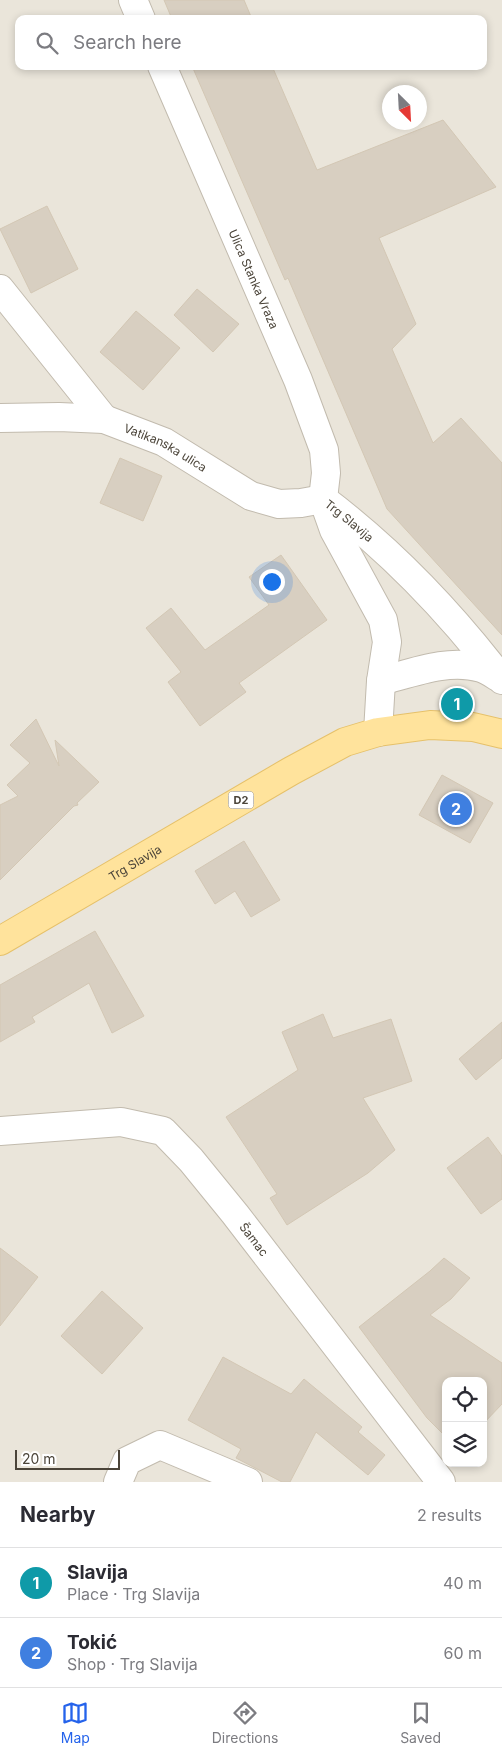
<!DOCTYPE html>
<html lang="en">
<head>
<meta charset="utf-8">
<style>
  :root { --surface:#fff; --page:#f7f7f7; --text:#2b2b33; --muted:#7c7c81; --line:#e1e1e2; --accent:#2563eb }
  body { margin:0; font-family:Inter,sans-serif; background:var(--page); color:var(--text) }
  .controls { position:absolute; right:15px; bottom:15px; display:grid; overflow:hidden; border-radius:10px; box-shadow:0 2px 8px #0003 }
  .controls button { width:45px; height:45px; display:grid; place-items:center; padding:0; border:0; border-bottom:1px solid var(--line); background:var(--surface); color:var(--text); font:25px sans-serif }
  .compass { position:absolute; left:382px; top:85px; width:45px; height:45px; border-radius:50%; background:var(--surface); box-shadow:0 2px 8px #0003; rotate:156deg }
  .scale { position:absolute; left:15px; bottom:12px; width:105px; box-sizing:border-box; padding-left:5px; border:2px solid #4b4439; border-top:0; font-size:14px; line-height:18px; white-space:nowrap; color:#4b4439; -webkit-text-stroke:4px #fff; paint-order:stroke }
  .you { position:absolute; left:271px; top:581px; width:18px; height:18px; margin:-12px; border:4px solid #fff; border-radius:50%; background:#1a73e8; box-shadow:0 0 0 8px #1a73e833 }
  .badge { display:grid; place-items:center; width:32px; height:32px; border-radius:50%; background:var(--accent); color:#fff; font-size:16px; font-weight:700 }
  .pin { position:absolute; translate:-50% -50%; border:2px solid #fff; box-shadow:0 1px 5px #0006 }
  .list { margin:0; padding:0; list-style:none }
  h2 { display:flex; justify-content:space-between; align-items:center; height:65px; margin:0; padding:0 20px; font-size:21px }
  h2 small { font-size:16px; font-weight:400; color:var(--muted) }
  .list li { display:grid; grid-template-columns:32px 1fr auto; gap:15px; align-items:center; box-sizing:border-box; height:70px; padding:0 20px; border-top:1px solid var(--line) }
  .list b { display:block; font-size:19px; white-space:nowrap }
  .list p { margin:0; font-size:16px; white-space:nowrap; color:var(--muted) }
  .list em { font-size:16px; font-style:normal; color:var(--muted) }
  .icon { flex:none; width:28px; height:28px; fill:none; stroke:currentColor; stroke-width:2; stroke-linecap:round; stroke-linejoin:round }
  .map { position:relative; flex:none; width:502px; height:1482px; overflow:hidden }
  .search { position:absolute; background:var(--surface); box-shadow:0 2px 8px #0003; left:15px; right:15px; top:15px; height:55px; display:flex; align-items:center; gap:12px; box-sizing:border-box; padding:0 18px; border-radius:10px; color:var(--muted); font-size:19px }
  .sheet { height:205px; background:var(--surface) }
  nav { display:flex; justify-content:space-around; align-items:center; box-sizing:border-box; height:70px; border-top:1px solid var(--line); background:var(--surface); font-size:14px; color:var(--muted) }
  nav a { display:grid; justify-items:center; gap:2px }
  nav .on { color:var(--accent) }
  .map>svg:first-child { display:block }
</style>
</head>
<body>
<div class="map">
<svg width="502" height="1482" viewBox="0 0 502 1482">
  <rect width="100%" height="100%" fill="#f6f3ec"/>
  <path fill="#eae5da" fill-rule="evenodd" d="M0,0H502V1482H0ZM19,19H483V66H19ZM390,92H420V122H390ZM446,1381H483V1463H446Z"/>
  <g fill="#d8cfc1" stroke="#d3c7b4">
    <path d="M164,0H244L252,19H172Z"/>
    <path d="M192,66H272L317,170L443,120L496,187L379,238L416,324L392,349L433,443L461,418L502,463V635L387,509L288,278L285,280Z"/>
    <path d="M47,206L78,269L31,293L0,229Z"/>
    <path d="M197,289L239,324L213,352L174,315Z"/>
    <path d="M136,311L180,348L143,390L100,352Z"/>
    <path d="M120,458L162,476L143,521L100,503Z"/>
    <path d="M281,555L327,620L239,683L246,692L200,726L168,682L181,672L146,628L171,608L205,650L269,605L249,577Z"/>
    <path d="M36,719L59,766L55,740L99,782L77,803L78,805L74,806L0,880V805L18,796L7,785L30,763L10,745Z"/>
    <path d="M442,775L493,803L470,843L419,815Z"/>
    <path d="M244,841L280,900L251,917L235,891L215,904L195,871Z"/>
    <path d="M95,931L144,1016L112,1033L89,983L32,1017L35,1022L0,1042V985Z"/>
    <path d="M323,1014L333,1038L391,1019L412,1081L363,1098L395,1150L368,1173L287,1225L270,1198L277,1194L226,1117L298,1070L282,1032Z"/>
    <path d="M502,1022V1058L476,1080L459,1059Z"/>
    <path d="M488,1137L502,1156V1199L481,1214L447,1168Z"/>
    <path d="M0,1248L38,1277L0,1326Z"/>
    <path d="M444,1258L470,1278L451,1299L430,1315L502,1363V1404L483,1424V1381H446V1437L427,1418L359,1327L430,1271Z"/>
    <path d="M102,1291L143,1328L102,1374L61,1336Z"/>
    <path d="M223,1357L291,1394L304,1379L362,1427L358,1432L385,1455L368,1475L316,1432L290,1482H282L236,1458L241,1449L188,1420Z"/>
  </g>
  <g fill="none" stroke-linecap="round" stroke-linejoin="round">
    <g stroke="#c2bbae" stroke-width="30">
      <g id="minor">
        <path d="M133,0L141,19"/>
        <path id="s1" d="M162,66L298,380L324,450L326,473L323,499L334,530L383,620L387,642L381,681L378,732"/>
        <path d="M0,289L104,419"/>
        <path id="s2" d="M0,418L59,417L104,419L164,442L251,496L279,504L301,503L323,499"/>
        <path id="s3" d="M323,499C392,551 450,612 502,680"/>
        <path d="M381,681C412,673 449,658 481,668C487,670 493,674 498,677"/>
        <path id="s4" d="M0,1131L121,1122L163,1131L191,1160L235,1214L441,1482"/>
        <path d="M118,1482L127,1461L160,1445L248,1482"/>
      </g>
    </g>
    <g stroke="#e6c16a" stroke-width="30">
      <g id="major">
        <path id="s5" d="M0,941L291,771L345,742L378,732L430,725L473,727L502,734"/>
      </g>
    </g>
    <use href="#minor" stroke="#fff" stroke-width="28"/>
    <use href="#major" stroke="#ffe39c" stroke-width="28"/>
  </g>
  <g text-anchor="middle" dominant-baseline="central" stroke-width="4" stroke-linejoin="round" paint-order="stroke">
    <rect fill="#fff" stroke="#817c74" stroke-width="1" x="228.5" y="791.5" width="25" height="17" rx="4"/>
    <g font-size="11" font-weight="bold" fill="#4b4439">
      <text x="241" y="800">D2</text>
    </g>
    <g font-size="12" fill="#4b4439" stroke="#fff">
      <text stroke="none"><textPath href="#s1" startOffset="232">Ulica Stanka Vraza</textPath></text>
      <text stroke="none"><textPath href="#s2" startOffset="172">Vatikanska ulica</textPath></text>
      <text stroke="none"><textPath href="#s3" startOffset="34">Trg Slavija</textPath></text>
      <text stroke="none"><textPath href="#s5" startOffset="156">Trg Slavija</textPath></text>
      <text stroke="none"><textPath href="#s4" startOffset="306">Šamac</textPath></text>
    </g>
  </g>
</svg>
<div class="controls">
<button><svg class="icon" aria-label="locate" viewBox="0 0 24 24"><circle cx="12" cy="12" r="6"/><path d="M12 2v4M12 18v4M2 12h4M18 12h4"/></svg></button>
<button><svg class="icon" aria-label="layers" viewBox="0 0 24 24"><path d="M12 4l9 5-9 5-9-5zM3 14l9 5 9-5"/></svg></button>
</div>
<svg class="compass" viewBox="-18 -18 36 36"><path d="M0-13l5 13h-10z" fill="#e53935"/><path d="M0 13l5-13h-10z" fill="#7c7c81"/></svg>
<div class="scale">20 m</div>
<div class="you"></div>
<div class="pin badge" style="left:457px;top:704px;background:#0f9aa8">1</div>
<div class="pin badge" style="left:456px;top:809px;background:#3f7fe0">2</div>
<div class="search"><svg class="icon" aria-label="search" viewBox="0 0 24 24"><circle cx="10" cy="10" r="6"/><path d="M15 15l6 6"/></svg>Search here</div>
</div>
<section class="sheet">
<h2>Nearby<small>2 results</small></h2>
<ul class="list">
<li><span class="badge" style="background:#0f9aa8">1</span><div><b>Slavija</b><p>Place · Trg Slavija</p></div><em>40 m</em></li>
<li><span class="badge" style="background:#3f7fe0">2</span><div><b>Tokić</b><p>Shop · Trg Slavija</p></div><em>60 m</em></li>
</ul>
</section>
<nav>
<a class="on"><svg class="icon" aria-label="map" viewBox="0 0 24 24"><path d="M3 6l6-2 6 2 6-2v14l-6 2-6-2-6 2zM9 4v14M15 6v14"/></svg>Map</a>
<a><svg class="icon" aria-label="directions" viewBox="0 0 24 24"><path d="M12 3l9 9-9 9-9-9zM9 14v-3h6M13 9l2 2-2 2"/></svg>Directions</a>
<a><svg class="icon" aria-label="saved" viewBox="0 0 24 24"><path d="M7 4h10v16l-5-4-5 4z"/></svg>Saved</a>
</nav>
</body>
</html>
